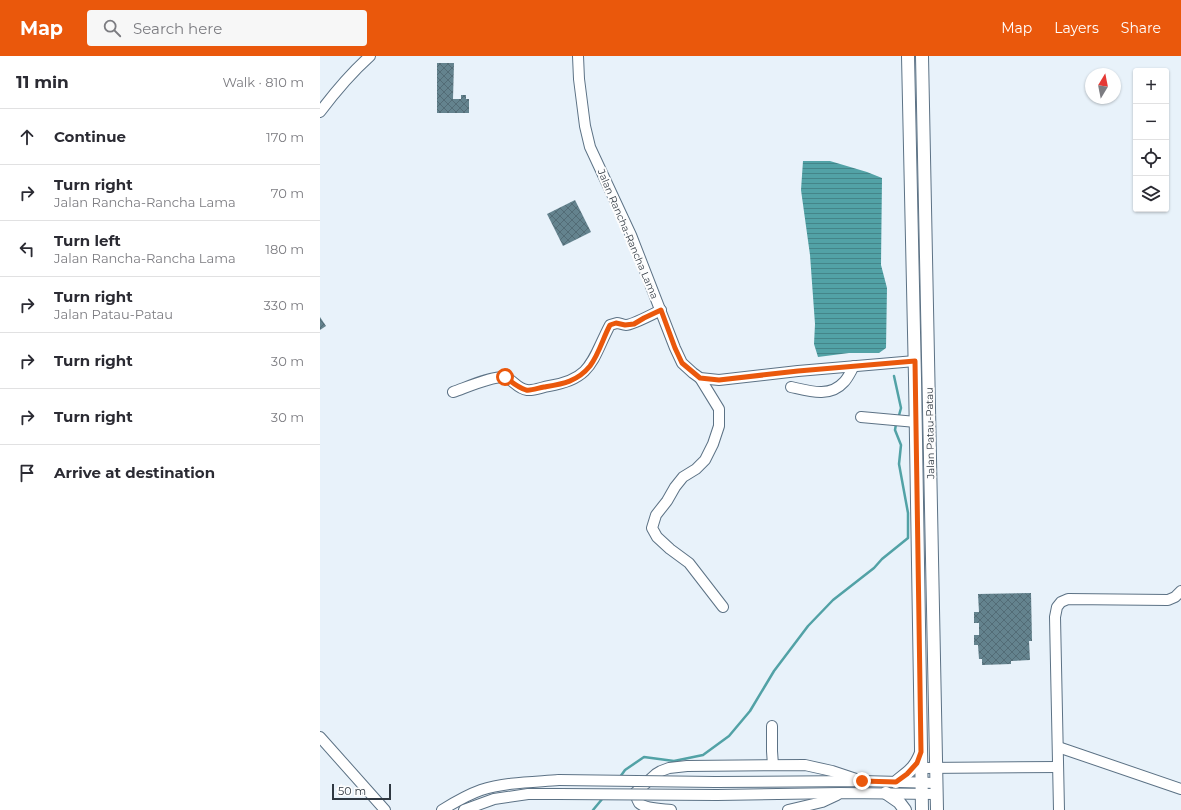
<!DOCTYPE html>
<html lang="en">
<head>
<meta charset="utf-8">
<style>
  :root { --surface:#fff; --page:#f7f7f7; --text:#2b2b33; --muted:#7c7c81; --line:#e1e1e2; --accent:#ea580c }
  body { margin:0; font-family:Montserrat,sans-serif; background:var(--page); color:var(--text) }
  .controls { position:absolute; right:12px; top:12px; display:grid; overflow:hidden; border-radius:4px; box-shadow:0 1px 3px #0004 }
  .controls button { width:36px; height:36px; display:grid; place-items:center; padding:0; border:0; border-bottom:1px solid var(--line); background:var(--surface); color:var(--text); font:20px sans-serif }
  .compass { position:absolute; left:765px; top:12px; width:36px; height:36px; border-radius:50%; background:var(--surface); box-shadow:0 1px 3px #0004; rotate:10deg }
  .scale { position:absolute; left:12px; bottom:10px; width:59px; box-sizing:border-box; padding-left:4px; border:2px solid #2f3841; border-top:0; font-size:11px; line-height:14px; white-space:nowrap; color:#2f3841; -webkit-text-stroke:3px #fdfdfd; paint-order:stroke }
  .stop { position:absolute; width:12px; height:12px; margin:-9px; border:3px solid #ea580c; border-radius:50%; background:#fff }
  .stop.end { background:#ea580c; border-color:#fff; box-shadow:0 1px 4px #0008 }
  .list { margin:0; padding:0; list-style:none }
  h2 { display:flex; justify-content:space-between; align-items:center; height:52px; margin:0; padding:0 16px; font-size:17px }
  h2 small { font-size:13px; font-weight:400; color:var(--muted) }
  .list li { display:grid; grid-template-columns:26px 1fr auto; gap:12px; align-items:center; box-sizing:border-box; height:56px; padding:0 16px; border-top:1px solid var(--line) }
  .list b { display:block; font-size:15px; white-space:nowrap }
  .list p { margin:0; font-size:13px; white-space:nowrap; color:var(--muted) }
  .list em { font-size:13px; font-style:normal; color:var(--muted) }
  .icon { flex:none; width:22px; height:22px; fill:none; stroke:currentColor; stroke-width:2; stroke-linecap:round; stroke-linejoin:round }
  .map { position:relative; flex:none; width:861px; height:754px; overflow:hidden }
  header { display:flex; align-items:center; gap:24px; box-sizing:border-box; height:56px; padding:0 20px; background:var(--accent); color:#fff }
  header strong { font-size:19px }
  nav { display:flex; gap:22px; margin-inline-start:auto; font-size:14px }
  .search { width:280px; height:36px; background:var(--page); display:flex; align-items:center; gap:10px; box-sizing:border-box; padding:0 14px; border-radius:4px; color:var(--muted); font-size:15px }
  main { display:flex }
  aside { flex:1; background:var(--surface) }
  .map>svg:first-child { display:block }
</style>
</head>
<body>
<header>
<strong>Map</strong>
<div class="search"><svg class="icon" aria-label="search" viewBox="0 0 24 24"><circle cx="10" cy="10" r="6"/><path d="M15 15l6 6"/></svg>Search here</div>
<nav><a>Map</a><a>Layers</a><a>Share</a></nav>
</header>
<main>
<aside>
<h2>11 min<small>Walk · 810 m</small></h2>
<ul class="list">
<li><svg class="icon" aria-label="ahead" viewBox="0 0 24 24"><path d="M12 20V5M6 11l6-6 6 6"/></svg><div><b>Continue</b></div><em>170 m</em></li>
<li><svg class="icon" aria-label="right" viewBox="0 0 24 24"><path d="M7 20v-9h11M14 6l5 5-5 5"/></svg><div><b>Turn right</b><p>Jalan Rancha-Rancha Lama</p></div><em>70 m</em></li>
<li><svg class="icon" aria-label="left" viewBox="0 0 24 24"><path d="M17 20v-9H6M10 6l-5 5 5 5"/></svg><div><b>Turn left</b><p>Jalan Rancha-Rancha Lama</p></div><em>180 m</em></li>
<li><svg class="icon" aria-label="right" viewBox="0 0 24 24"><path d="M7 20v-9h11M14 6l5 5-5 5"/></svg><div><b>Turn right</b><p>Jalan Patau-Patau</p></div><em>330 m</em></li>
<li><svg class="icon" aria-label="right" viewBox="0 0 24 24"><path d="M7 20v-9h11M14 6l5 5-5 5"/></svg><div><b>Turn right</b></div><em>30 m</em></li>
<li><svg class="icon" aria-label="right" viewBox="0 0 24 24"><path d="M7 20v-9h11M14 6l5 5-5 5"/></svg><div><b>Turn right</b></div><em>30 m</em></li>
<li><svg class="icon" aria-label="arrive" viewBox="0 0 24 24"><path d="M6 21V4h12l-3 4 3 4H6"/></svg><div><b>Arrive at destination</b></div></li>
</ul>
</aside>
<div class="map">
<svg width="861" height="754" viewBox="0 0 861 754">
  <defs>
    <pattern id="water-rules" width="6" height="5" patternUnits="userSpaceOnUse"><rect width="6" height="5" fill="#52a2a6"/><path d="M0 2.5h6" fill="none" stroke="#448589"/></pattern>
    <pattern id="building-cross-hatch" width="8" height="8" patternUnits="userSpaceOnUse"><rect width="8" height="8" fill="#64838e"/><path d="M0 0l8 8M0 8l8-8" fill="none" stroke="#536c76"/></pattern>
  </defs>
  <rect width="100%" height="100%" fill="#e8f2fa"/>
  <path fill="url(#water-rules)" d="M483,105H510L547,116L562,122L561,209L567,232L566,292L559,297H529L498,301L494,288L495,268L490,199L481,134Z"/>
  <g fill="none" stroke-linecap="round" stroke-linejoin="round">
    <g stroke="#52a2a6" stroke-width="2.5">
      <path d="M574,320L581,352L578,363"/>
      <path d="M300,721L305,714L324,701L354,705L383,699L409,680L430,655L454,615L488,570L513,544L554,512L562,503L588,482V457L579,408L581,389L575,374L576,368"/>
      <path d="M273,754L283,742"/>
    </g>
  </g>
  <g fill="url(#building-cross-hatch)">
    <path d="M117,7H134L133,43H141V39H146V43H149V57H117Z"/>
    <path d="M255,144L271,176L243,190L227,158Z"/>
    <path d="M0,261L6,270L0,274Z"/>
    <path d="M711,537L712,585H709L710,604L691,605V608L662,609V603H659L658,589H654V579H659V567H654V556H659L658,538Z"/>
  </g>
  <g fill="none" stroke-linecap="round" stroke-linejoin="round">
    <g stroke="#5c7285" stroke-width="12">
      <g id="minor">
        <path d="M258,0L259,23L265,70L270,91L311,179L355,292L362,307L373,317L380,322L399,324L478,315L595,305"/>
        <path d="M0,56C15,36 31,17 50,0"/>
        <path d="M380,322L399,353V370L393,388L385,404L376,413L363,421L355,431L347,445L336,459L332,472L337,481L350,493L369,507L403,551"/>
        <path d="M471,331C489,335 510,342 524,326C528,322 531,315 534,310"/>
        <path d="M133,336C145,332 172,320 184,321C193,323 197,333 207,334C214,335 222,331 229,330C273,323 272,303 290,269L297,267C299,267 303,269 306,269C312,269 333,258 341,254"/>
        <path d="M541,361L596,366"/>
        <path d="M452,670V695L453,709"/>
        <path d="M0,681L65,754"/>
        <path d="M738,691L861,733"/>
        <path d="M602,712L738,711"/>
        <path d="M395,726L542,725L617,727"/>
        <path d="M397,739L520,737L617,738"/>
        <path d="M122,754C135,746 147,739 161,734C185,726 215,726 239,724"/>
        <path d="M144,754L174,743L208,738H239"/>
        <path d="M351,754C343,753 325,753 319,747C317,744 316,740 315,737L336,718L341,715L349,712L367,710L485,709L512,715L542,725"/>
        <path d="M468,754L502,746L517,739"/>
        <path d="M739,754L735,561L737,551L741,546L748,543L848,544L855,541L861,535"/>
      </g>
    </g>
    <g stroke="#5c7285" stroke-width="14">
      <g id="major">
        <path d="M588,0L595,322L602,754"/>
        <path d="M602,0L617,754"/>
        <path d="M576,726C589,715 594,714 601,697"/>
        <path d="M566,737L579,746L585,754"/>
      </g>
    </g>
    <use href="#minor" stroke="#fff" stroke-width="10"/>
    <use href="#major" stroke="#fff" stroke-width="12"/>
    <g stroke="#5c7285" stroke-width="12" stroke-linecap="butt">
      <g id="minor-bridge">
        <path d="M239,724L395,726"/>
        <path d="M239,738L397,739"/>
      </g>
    </g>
    <use href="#minor-bridge" stroke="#fff" stroke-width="10"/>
  </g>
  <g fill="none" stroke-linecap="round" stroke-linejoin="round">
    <path stroke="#ea580c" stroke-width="5" d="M185,321C192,326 197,331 206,334C211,335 218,332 224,331C242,328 257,326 270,310C279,298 283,282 290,269L296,267L305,269L314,268L324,262L341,254L355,292L362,307L380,322L399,324L478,315L595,305L601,696L597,707L587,718L576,726L542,725"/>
  </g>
  <g text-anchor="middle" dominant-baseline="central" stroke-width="4" stroke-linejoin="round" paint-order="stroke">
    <g font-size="10" fill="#2f3841" stroke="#fdfdfd">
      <text transform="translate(308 178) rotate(67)">Jalan Rancha-Rancha Lama</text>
      <text transform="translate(610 377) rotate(-91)">Jalan Patau-Patau</text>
    </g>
  </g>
</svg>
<div class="controls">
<button>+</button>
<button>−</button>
<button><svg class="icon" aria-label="locate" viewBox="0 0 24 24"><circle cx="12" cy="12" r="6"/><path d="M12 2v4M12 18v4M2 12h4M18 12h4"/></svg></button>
<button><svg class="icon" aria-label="layers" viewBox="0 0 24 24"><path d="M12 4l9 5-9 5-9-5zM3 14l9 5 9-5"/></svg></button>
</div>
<svg class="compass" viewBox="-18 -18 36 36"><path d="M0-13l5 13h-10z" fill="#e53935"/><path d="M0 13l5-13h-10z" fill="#7c7c81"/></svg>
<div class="scale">50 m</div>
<div class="stop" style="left:185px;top:321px"></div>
<div class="stop end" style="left:542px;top:725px"></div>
</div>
</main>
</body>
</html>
